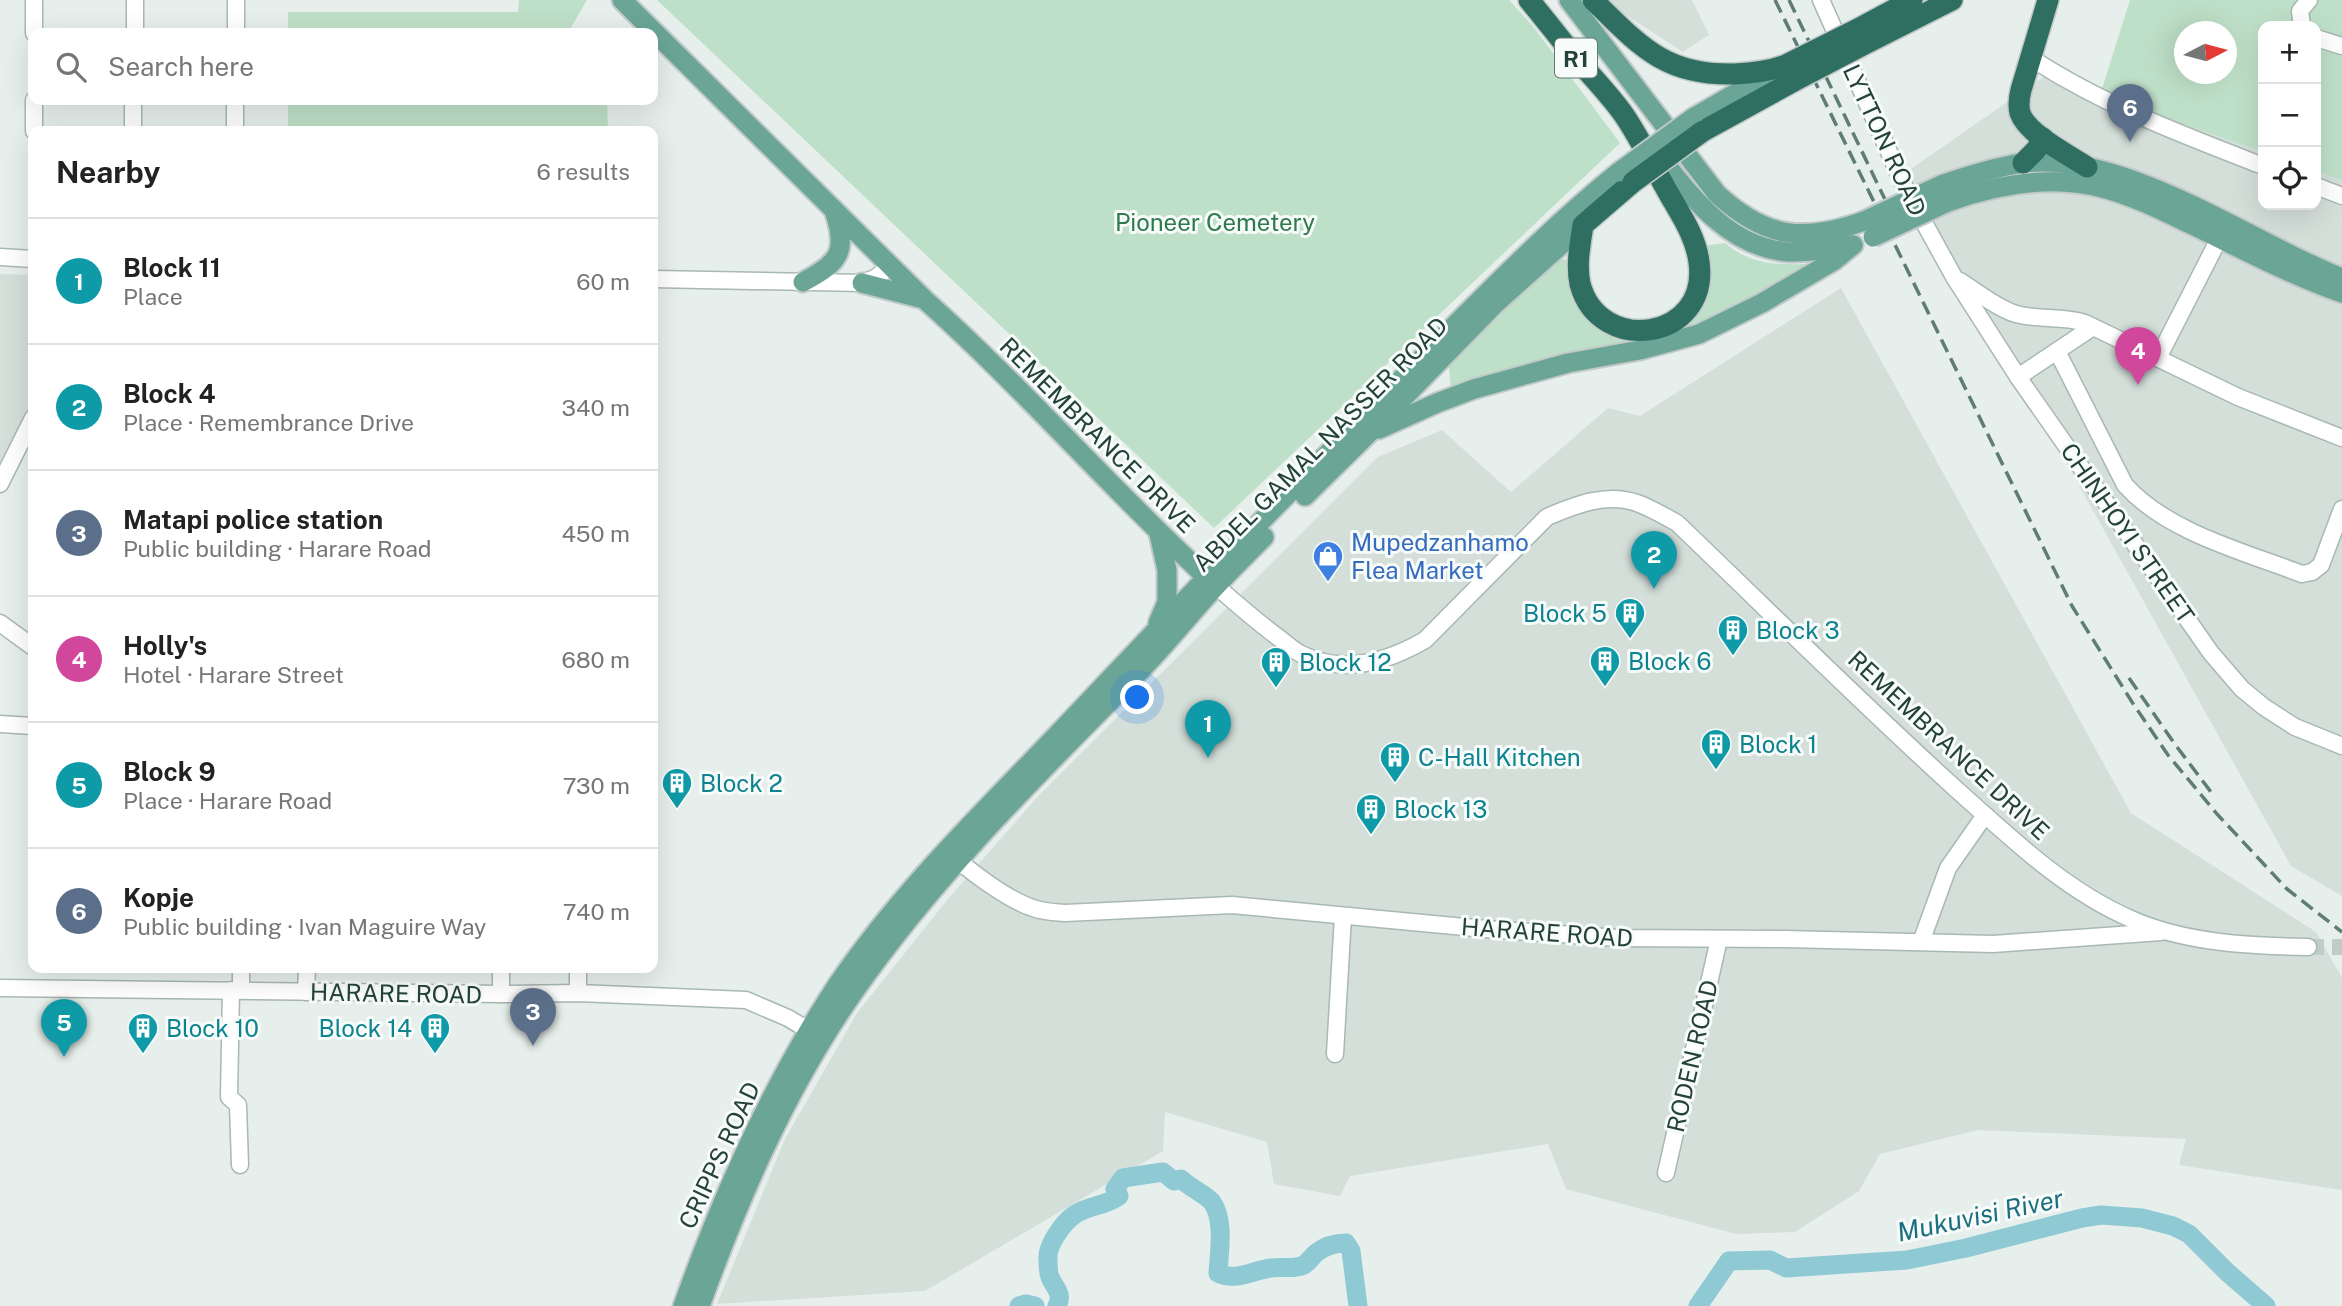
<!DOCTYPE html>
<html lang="en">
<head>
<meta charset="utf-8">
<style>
  :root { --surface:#fff; --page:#f2f2f2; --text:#222; --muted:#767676; --line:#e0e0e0; --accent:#d93025 }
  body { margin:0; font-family:"Public Sans",sans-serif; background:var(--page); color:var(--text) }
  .controls { position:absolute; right:21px; top:21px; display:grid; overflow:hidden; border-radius:14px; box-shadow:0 7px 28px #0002 }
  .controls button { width:63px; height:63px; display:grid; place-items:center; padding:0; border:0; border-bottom:2px solid var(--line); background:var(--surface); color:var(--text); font:35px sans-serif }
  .compass { position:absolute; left:2174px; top:21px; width:63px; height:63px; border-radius:50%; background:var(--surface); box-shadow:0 7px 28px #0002; rotate:84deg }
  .you { position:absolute; left:1138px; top:698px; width:24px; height:24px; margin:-18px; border:5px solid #fff; border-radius:50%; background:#1a73e8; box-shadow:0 0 0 10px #1a73e833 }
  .badge { display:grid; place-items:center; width:46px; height:46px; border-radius:50%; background:var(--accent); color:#fff; font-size:23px; font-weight:700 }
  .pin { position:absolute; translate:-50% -58px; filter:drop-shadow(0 2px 4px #0008) }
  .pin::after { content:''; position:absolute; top:37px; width:24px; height:21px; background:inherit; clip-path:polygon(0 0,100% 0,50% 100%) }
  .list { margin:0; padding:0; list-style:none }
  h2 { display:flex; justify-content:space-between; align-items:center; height:91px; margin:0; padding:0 28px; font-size:30px }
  h2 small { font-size:23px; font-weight:400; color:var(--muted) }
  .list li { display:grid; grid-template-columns:46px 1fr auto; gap:21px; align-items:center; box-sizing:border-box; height:126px; padding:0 28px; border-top:2px solid var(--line) }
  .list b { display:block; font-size:26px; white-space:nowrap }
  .list p { margin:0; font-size:23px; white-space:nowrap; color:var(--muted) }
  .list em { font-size:23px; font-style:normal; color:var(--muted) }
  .icon { flex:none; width:38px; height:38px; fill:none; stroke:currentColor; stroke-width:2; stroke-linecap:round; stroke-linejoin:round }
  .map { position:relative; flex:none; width:2342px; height:1306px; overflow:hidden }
  .search { position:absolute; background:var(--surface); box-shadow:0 7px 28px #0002; left:28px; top:28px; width:630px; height:77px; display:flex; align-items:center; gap:18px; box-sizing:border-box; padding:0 24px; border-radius:14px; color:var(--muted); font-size:26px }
  .panel { position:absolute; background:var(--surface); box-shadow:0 7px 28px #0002; left:28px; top:126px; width:630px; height:847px; border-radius:14px }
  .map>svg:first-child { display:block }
</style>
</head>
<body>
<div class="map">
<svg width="2342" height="1306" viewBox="0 0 2342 1306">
  <rect width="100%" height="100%" fill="#e6efeb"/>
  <g fill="#d4dfda">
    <path d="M1603,0H1692L1709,35L1683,52Z"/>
    <path d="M2049,73L2100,95L2263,152V205H2316V171L2342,180V896L2291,866L1905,173Z"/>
    <path d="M0,274L33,275V407L0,474Z"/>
    <path d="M1841,288L2131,813L2316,932L2342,978V1190L2179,1165L2186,1139L1978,1130L1880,1154L1859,1191L1795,1232L1736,1234L1566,1189L1548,1144L1350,1176L1340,1196L1274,1184L1267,1142L1165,1112L1163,1151L925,1291L717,1304L785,1139L857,1013L947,900L1040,794L1378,457L1442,430L1511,492L1608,408L1640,416Z"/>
  </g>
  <g fill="#bfe0c8" fill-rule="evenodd">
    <path d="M519,0H587L568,33H288V12H518Z"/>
    <path d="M657,0H1509L1532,25L1620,143L1214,528Z"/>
    <path d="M2130,0H2342V180L2316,171V26H2263V152L2100,95ZM2184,32H2226V74H2184Z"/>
    <path d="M288,100H607L608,131H288Z"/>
    <path d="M1725,243C1755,268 1786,265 1823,263L1694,329L1451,390L1449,367L1472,340L1558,260L1571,259L1572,299L1587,317L1683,322L1703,246Z"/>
  </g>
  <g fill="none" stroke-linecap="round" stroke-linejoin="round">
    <g stroke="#8ec9d4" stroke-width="19">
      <path d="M1019,1306L1026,1304L1035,1306"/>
      <path d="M1057,1306C1064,1293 1054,1288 1050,1277C1048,1272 1048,1265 1048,1260C1046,1246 1063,1223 1074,1215C1088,1205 1107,1206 1119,1196L1115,1189L1123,1178L1163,1172L1174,1181L1181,1179C1189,1187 1206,1195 1212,1202C1225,1220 1219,1253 1218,1273C1236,1282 1253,1270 1271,1268C1282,1266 1293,1270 1304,1265C1308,1262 1312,1257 1316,1253C1325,1246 1335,1243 1346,1243L1351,1251L1358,1306"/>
      <path d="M1698,1306L1729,1261L1770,1260L1786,1268L1907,1260L1966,1248L2082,1218L2101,1215L2142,1218L2173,1226L2189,1234L2227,1272L2266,1306"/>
    </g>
    <path stroke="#bfccc8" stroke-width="16" stroke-dasharray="16 8" stroke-linecap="butt" d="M2308,947H2342"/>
    <g stroke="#a8b8b2" stroke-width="19">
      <g id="minor">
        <path d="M34,0V33"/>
        <path d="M1821,0L1906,190L1954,277L2018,377L2211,653L2242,689L2264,707L2295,727L2342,746"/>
        <path d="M2302,26L2300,11L2309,0"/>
        <path d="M135,33V0"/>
        <path d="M236,33V0"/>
        <path d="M2316,38L2342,46"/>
        <path d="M2031,58C2103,105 2183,135 2263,166"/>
        <path d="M34,100V131"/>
        <path d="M133,131V100"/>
        <path d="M235,131V100"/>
        <path d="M2316,186L2342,196"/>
        <path d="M0,257L33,259"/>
        <path d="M653,279L862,283L875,278L891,266"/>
        <path d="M1960,281C1977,292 1994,306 2013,313C2036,321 2062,315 2085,323L2238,397L2342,438"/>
        <path d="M2057,351L2125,485C2167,532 2244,552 2302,574L2312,572L2321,565L2342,509"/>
        <path d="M2158,358L2224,229"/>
        <path d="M2018,377L2093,327"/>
        <path d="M0,484L33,418"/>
        <path d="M1216,586C1237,604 1257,622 1279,638C1286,643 1293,650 1301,654C1343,675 1387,662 1425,640L1547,517C1575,505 1607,492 1637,503C1651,508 1664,516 1677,523C1770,612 1861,703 1957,790C2011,838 2064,890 2131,919C2185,943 2249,946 2308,947"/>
        <path d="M0,623L33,647"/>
        <path d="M0,724L33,726"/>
        <path d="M950,853C969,871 1008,900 1033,908C1043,912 1054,912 1065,913L1232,905L1486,929L1618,938L1785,939L1993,944L2161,932"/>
        <path d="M1921,942L1948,868L1985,815"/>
        <path d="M578,968V993"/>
        <path d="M0,988L501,994L578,993L746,1000L788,1018L818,1036"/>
        <path d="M231,990L229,1097L238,1105L240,1165"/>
        <path d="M241,990V968"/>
        <path d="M306,992L307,968"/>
        <path d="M501,994V968"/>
        <path d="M1335,1054L1343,916"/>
        <path d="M1666,1173L1719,939"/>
      </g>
    </g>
    <g stroke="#c2cac8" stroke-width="23">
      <g id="major">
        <path d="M622,0L925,300C1026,390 1114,493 1214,584"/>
        <path d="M1569,0L1717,194C1765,238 1803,243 1864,221"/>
        <path d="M1693,118L1774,71"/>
        <path d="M1654,150C1690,194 1726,247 1788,252C1810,253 1832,248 1853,245"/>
        <path d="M1941,185C1967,176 1995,167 2023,163C2126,151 2248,241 2342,278"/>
        <path d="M1948,202C1998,184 2053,174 2106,189C2135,197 2163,211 2190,224C2240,248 2290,275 2342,293"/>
        <path d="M803,282C840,262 848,252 834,210"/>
        <path d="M862,283L920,298"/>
        <path d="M1379,429L1437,403L1474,389L1568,363L1640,350L1699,334L1762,303L1835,260L1853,245"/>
        <path d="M1305,496L1368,434L1494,305L1583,225"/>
        <path d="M1158,623L1167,602V570L1159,534"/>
        <path d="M683,1306C723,1193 772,1084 838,984C900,893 979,816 1055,737C1130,658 1205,578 1282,500C1336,445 1390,390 1445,335C1501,279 1557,222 1619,172"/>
        <path d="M700,1306C740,1196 786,1089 853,993C935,875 1038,774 1138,673C1166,645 1190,614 1216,586C1232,569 1248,553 1264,537"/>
      </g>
    </g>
    <g stroke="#c2cac8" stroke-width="24">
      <g id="highway">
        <path d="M1529,0C1545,19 1560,39 1576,58C1592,77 1610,95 1624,115C1641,140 1654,168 1669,194C1681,215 1696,237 1699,262C1710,341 1599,356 1580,284C1576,265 1580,245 1583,225L1633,182"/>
        <path d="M1593,0C1640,46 1665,76 1735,74C1752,73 1772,71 1788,64"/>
        <path d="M2048,0L2021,90C2019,98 2018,105 2020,113C2027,134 2069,155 2087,167"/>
        <path d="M1856,30L1912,0"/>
        <path d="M1861,46L1952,0"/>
        <path d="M1703,131L1794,81"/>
        <path d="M2023,163L2036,150L2043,138"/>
      </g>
    </g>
    <use href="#minor" stroke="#fff" stroke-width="16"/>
    <use href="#major" stroke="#6aa596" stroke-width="19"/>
    <use href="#highway" stroke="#2f6f62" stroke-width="21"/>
    <g stroke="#5f7d75" stroke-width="3.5" stroke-dasharray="14 7" stroke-linecap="butt">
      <path d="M1775,0L2072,606L2132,702L2168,755L2217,814L2287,889L2342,932"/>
      <path d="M1789,0L1892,214"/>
      <path d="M2129,678L2174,743L2211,792"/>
    </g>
    <g stroke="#c2cac8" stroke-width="23" stroke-linecap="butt">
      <g id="major-bridge">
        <path d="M1619,172L1693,118"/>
        <path d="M1864,221L1941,185"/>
        <path d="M1873,237L1948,202"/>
      </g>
    </g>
    <g stroke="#c2cac8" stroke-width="24" stroke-linecap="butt">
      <g id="highway-bridge">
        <path d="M1788,64L1856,30"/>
        <path d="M1794,81L1861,46"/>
        <path d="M1633,182L1703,131"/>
      </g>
    </g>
    <use href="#major-bridge" stroke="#6aa596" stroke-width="19"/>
    <use href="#highway-bridge" stroke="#2f6f62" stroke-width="21"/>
  </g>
  <defs>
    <g id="shop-pin" transform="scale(1.575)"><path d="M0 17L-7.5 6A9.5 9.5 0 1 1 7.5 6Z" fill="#3f7fe0" stroke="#f7fbf9"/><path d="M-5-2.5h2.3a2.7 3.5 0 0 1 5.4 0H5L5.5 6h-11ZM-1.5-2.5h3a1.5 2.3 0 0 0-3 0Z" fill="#fff"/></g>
    <g id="building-pin" transform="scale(1.575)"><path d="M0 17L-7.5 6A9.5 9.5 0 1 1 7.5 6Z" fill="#0f9aa8" stroke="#f7fbf9"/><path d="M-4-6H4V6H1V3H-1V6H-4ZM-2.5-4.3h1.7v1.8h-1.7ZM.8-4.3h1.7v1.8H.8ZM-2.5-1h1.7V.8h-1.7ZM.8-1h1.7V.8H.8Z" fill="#fff"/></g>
  </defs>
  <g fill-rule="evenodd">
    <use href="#shop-pin" x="1328" y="556"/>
    <use href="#building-pin" x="1630" y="613"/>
    <use href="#building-pin" x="1733" y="630"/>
    <use href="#building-pin" x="1605" y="661"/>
    <use href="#building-pin" x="1276" y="662"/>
    <use href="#building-pin" x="1716" y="744"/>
    <use href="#building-pin" x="1395" y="757"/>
    <use href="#building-pin" x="677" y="783"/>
    <use href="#building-pin" x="1371" y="809"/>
    <use href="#building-pin" x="143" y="1028"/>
    <use href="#building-pin" x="435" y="1028"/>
  </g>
  <g text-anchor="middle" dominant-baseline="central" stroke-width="6" stroke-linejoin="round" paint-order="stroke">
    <rect fill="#f7fbf9" stroke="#637a73" stroke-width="2" x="1555" y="38.5" width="42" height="39" rx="5"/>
    <g font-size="23" font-weight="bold" fill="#24423a">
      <text x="1576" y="58">R1</text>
    </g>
    <g font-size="24" fill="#24423a" stroke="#f7fbf9">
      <text transform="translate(1885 140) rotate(65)">LYTTON ROAD</text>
      <text transform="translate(1098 435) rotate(45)">REMEMBRANCE DRIVE</text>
      <text transform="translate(1320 444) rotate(-45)">ABDEL GAMAL NASSER ROAD</text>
      <text transform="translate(2128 533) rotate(55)">CHINHOYI STREET</text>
      <text transform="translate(1949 745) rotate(43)">REMEMBRANCE DRIVE</text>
      <text transform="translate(1547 932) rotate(4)">HARARE ROAD</text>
      <text transform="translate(396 993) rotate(1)">HARARE ROAD</text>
      <text transform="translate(1692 1056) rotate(-77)">RODEN ROAD</text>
      <text transform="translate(719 1155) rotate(-65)">CRIPPS ROAD</text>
    </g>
    <g font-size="24" fill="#2d7a4b" stroke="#f7fbf9">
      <text x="1215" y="222">Pioneer Cemetery</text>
    </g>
    <g font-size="24" fill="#366cbe" stroke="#f7fbf9" text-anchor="start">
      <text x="1351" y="542">Mupedzanhamo<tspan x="1351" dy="28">Flea Market</tspan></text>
    </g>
    <g font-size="24" fill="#0d838f" stroke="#f7fbf9" text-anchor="start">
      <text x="1607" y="613" text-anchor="end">Block 5</text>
      <text x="1756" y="630">Block 3</text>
      <text x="1628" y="661">Block 6</text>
      <text x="1299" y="662">Block 12</text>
      <text x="1739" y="744">Block 1</text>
      <text x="1418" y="757">C-Hall Kitchen</text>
      <text x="700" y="783">Block 2</text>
      <text x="1394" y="809">Block 13</text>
      <text x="166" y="1028">Block 10</text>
      <text x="412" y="1028" text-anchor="end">Block 14</text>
    </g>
    <g font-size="26" font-style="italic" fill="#1c6f80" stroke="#f7fbf9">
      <text transform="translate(1980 1215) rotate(-12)">Mukuvisi River</text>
    </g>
  </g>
</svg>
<div class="controls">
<button>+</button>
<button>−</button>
<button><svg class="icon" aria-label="locate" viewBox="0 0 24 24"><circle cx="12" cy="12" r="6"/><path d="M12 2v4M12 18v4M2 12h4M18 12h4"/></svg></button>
</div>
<svg class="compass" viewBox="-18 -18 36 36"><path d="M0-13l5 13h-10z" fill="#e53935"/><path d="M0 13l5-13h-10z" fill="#767676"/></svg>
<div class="you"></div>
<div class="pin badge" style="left:1208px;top:758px;background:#0f9aa8">1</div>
<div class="pin badge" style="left:1654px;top:589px;background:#0f9aa8">2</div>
<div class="pin badge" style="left:533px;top:1046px;background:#5c6f8a">3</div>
<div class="pin badge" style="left:2138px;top:385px;background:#d1479c">4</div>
<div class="pin badge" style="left:64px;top:1057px;background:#0f9aa8">5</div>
<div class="pin badge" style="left:2130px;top:142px;background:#5c6f8a">6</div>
<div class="search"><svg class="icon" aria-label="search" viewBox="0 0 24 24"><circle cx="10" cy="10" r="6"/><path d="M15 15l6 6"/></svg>Search here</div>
<section class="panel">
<h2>Nearby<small>6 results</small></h2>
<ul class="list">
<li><span class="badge" style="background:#0f9aa8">1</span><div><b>Block 11</b><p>Place</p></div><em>60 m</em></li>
<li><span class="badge" style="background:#0f9aa8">2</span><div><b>Block 4</b><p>Place · Remembrance Drive</p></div><em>340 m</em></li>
<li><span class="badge" style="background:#5c6f8a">3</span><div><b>Matapi police station</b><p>Public building · Harare Road</p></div><em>450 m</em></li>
<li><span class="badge" style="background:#d1479c">4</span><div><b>Holly's</b><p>Hotel · Harare Street</p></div><em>680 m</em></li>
<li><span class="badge" style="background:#0f9aa8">5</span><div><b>Block 9</b><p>Place · Harare Road</p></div><em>730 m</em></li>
<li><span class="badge" style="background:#5c6f8a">6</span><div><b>Kopje</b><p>Public building · Ivan Maguire Way</p></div><em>740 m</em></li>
</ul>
</section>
</div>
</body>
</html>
